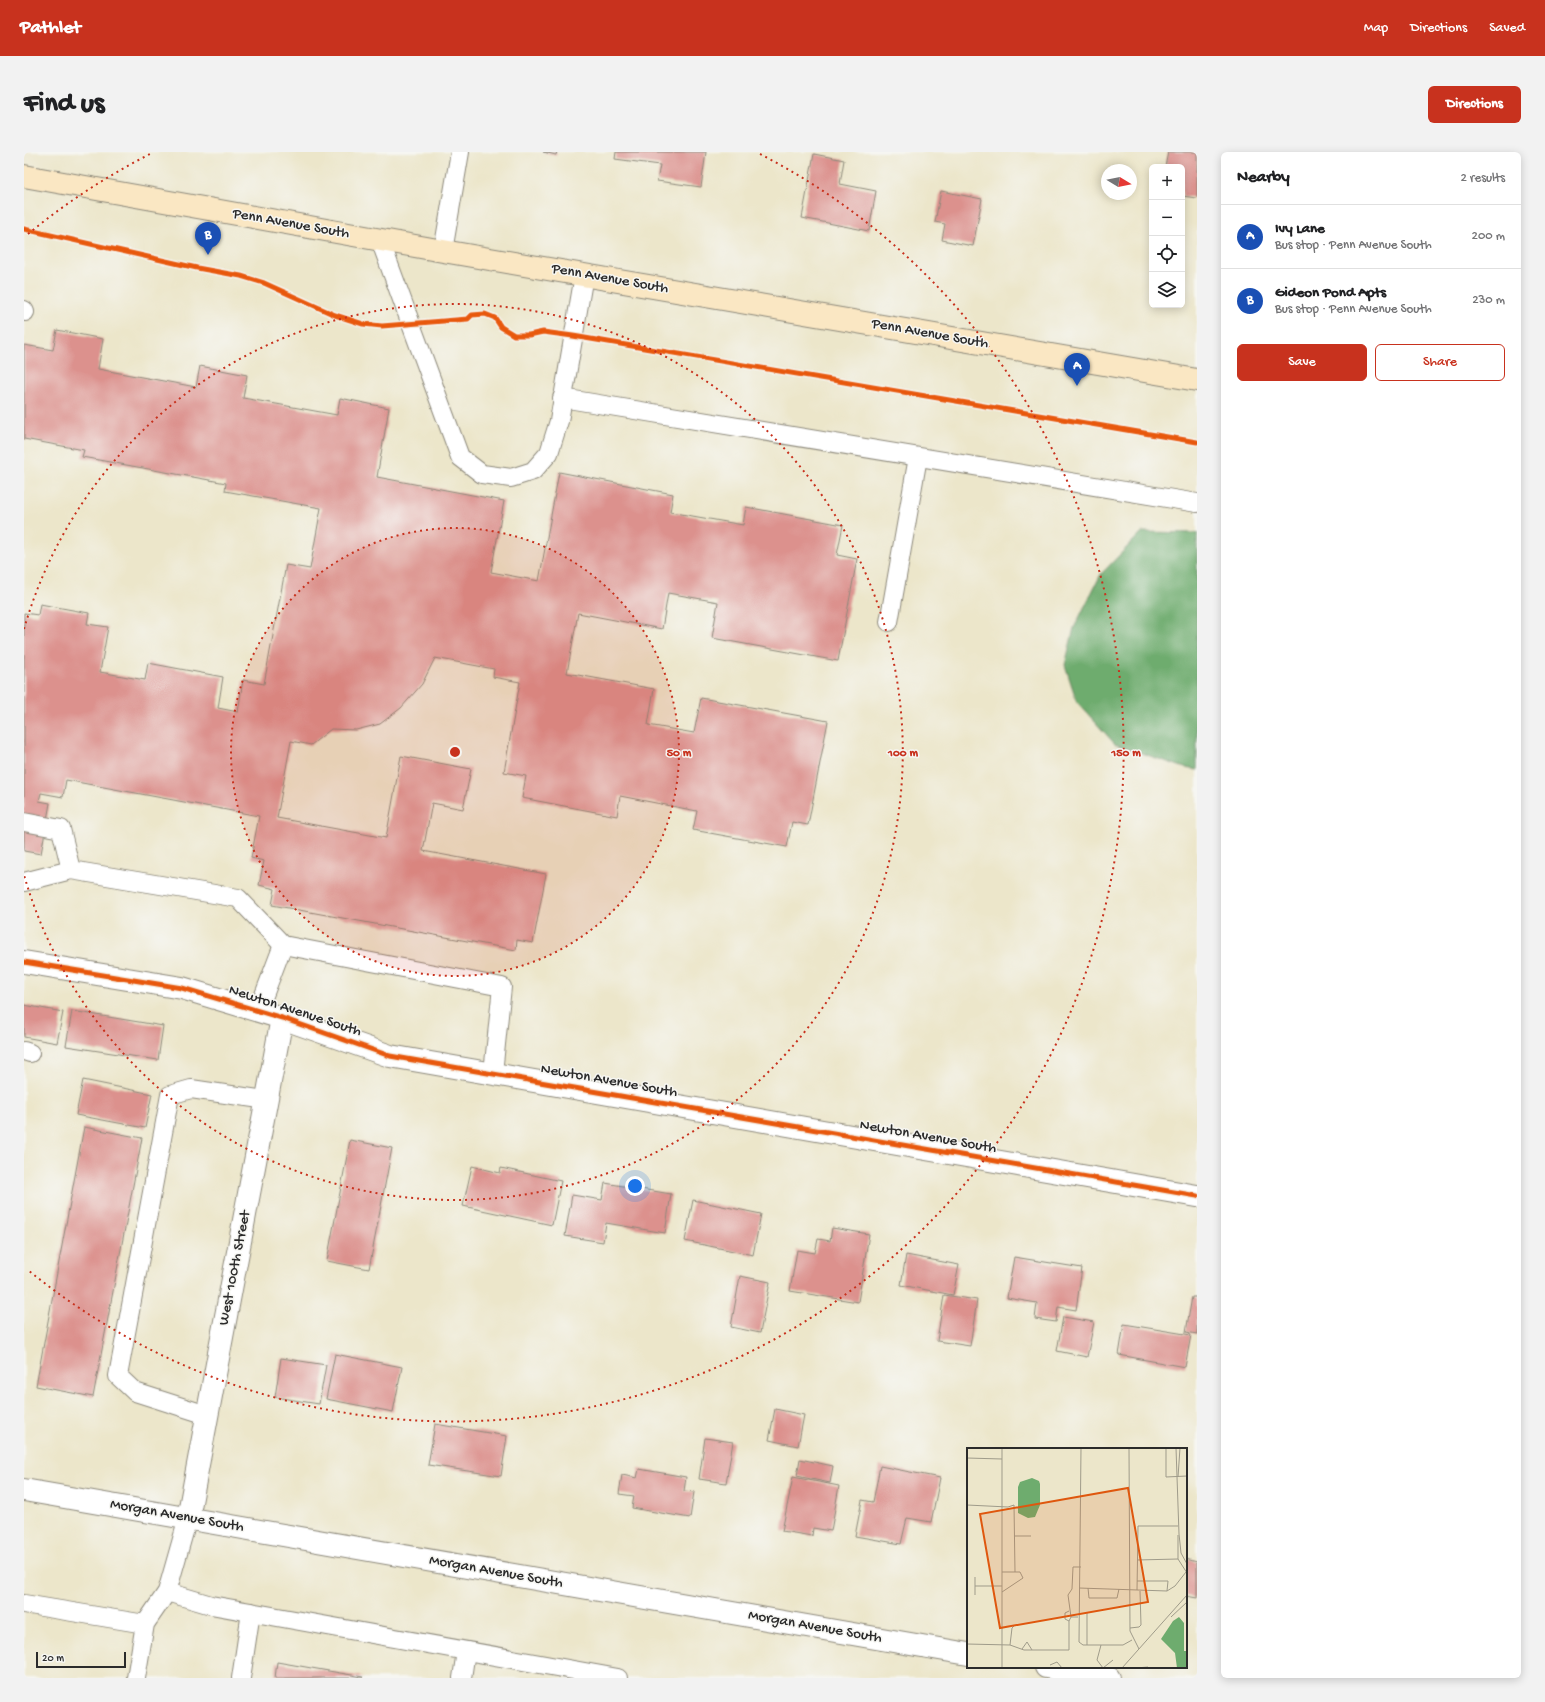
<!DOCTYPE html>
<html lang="en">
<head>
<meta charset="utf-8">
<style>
  :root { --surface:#fff; --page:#f2f2f2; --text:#202124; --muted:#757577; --line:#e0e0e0; --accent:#c8321e }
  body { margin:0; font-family:"Gochi Hand",sans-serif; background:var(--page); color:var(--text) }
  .controls { position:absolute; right:12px; top:12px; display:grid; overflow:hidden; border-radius:6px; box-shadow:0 2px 10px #0003 }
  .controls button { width:36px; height:36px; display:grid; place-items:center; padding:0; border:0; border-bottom:1px solid var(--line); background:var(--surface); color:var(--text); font:20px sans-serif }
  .compass { position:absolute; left:1077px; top:12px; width:36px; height:36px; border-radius:50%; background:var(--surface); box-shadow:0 2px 10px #0003; rotate:100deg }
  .scale { position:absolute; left:12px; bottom:10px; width:90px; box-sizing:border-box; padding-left:4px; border:2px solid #2b2b2b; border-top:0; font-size:11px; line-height:14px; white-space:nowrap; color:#2b2b2b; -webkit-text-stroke:3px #f6f6f2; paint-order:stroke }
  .you { position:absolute; left:611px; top:1034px; width:14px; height:14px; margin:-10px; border:3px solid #fff; border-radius:50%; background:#1a73e8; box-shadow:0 0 0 6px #1a73e833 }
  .badge { display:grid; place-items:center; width:26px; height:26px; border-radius:50%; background:var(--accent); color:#fff; font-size:13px; font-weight:700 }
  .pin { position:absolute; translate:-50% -33px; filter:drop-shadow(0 1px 2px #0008) }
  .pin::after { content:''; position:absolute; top:21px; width:14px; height:12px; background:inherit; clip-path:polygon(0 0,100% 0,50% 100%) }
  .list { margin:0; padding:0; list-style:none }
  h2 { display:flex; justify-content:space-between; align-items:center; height:52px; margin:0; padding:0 16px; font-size:17px }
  h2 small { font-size:13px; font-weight:400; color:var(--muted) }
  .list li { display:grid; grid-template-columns:26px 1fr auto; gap:12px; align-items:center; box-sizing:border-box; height:64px; padding:0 16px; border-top:1px solid var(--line) }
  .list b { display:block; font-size:15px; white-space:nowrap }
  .list p { margin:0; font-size:13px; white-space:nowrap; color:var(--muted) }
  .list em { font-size:13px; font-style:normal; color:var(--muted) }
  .actions { display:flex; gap:8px; padding:12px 16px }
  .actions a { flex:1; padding:9px 0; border:1px solid var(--accent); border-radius:6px; text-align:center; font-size:14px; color:var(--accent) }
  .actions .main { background:var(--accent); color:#fff }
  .icon { flex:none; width:22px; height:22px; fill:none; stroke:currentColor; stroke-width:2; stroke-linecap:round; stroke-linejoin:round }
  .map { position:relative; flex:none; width:1173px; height:1526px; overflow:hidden; border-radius:6px }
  header { display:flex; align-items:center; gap:24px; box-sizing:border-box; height:56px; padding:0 20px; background:var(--accent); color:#fff }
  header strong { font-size:19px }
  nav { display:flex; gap:22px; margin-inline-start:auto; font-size:14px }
  .intro { display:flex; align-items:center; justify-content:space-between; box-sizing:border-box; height:96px; padding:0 24px }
  h1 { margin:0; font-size:28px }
  .button { padding:10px 18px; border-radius:6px; background:var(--accent); color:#fff; font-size:14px; font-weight:700 }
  main { display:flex; gap:24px; padding:0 24px }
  aside { flex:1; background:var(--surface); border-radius:6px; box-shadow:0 2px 10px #0003 }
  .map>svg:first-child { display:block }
</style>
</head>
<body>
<header>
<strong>Pathlet</strong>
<nav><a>Map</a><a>Directions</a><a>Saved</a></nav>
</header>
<div class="intro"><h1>Find us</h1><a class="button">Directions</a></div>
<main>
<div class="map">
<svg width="1173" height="1526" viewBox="0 0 1173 1526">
  <rect width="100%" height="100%" fill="#f6f6f2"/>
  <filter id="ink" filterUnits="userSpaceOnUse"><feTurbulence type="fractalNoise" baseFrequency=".025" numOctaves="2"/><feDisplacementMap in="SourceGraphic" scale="8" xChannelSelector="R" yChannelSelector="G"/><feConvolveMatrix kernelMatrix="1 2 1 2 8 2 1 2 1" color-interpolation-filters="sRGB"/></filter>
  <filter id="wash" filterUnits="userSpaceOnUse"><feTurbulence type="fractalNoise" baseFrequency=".012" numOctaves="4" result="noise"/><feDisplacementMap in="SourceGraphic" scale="16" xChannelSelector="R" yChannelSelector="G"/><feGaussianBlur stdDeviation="0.9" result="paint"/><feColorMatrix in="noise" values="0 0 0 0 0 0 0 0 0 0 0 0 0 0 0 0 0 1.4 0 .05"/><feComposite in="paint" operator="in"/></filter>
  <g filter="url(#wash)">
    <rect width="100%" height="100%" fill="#ece6ca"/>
    <path fill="#6eac6e" stroke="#4c6c4c" d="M1118,380L1173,381V618L1161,616L1091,592L1053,550L1041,513L1050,476L1077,422Z"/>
    <g id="blocks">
      <g fill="#dc918d">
        <path d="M519,0H533L532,3Z"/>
        <path d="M592,0H682L677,35L633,29L636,13L591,7Z"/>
        <path d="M1144,0H1173V46L1158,44V15H1141Z"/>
        <path d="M790,2L820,8L816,32L852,39L845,79L778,66Z"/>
        <path d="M917,39L958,47L949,94L918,88L921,72L911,70Z"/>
        <path d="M33,178L79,187L74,217L172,235L176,214L223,223L219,246L313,263L316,246L365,256L353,325L480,349L467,420L515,429L535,320L649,342L646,360L719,373L722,355L819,373L813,403L833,407L814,509L688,486L694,450L644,441L638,477L554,461L543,521L630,537L624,573L670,581L677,546L804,569L784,673L768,670L763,695L669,678L673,659L596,644L593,664L498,646L502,624L480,620L496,530L469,525L470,517L411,506L398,532L377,556L356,572L332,578L307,577L287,593L267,589L253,666L362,686L377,604L447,617L439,657L408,651L399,699L522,722L509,791L493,788L492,798L248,753L251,737L235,733L240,709L227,706L235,664L42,628L39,645L17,641L15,649L26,651L17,702L0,699V461L14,463L16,452L65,461L63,472L84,475L76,520L121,528L124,511L199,525L194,556L214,560L219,528L240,532L262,413L286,417L297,356L201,339L202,331L58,305L60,298L0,287V193L29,198Z"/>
        <path d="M0,853L39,860L33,891L0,885Z"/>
        <path d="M48,859L139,874L134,908L42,894Z"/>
        <path d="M59,928L128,942L121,976L52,963Z"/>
        <path d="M60,975L118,986L69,1245L12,1234Z"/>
        <path d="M326,988L368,996L345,1117L303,1109Z"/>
        <path d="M448,1014L476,1021L477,1016L537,1029L528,1073L439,1054Z"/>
        <path d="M581,1031L647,1042L641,1081L582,1071L579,1090L541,1084L548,1043L578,1048Z"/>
        <path d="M669,1048L737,1062L729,1103L661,1089Z"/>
        <path d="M808,1076L845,1082L834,1150L766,1139L773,1098L791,1101L794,1087L806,1089Z"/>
        <path d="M882,1103L935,1113L929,1143L877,1133Z"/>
        <path d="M990,1105L1058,1116L1052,1158L1034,1155L1032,1170L1011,1167L1013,1151L983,1146Z"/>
        <path d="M716,1124L746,1130L736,1181L707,1175Z"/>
        <path d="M920,1143L953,1148L946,1194L913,1189Z"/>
        <path d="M1168,1145H1173V1182L1162,1180Z"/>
        <path d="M1039,1165L1070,1170L1063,1205L1033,1199Z"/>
        <path d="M1100,1172L1167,1183L1161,1215L1095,1203Z"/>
        <path d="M311,1202L378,1215L369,1260L302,1247Z"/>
        <path d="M257,1206L302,1213L295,1252L251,1245Z"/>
        <path d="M751,1257L780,1263L774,1294L745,1288Z"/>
        <path d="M411,1272L483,1284L477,1324L404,1313Z"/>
        <path d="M681,1286L709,1290L702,1331L675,1327Z"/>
        <path d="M776,1307L809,1314L806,1331L773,1324Z"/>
        <path d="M856,1314L916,1326L907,1370L883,1366L877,1392L831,1384L838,1348L849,1350Z"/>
        <path d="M615,1317L662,1325L660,1339L670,1340L666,1366L608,1356L610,1344L595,1342L598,1323L613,1326Z"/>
        <path d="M769,1325L815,1334L807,1379L789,1376L788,1384L758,1379Z"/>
        <path d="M1162,1407L1173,1410V1446L1162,1444Z"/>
        <path d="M253,1510L339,1525L338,1526H251Z"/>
      </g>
    </g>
  </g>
  <g filter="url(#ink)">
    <use href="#blocks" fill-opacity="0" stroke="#8c887a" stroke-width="1"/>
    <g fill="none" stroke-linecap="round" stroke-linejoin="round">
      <g stroke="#8c887a" stroke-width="20">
        <g id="service">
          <path d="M356,88L436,305L458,322L487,326L509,319L525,301L535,269L560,123"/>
          <path d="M419,99L436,0"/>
          <path d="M0,158L1,160"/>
          <path d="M538,246L1173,351"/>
          <path d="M865,470L894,305"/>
          <path d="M0,670L37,677L47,718"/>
          <path d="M0,730L47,718L214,746L259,793L478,835L469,921"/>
          <path d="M234,859L259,793"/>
          <path d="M0,899L6,901"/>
          <path d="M183,1263L111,1240L94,1224L146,943L167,937L242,948"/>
          <path d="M143,1440L187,1453L594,1526"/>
          <path d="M0,1452L121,1472"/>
          <path d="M112,1526L121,1472L143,1440L164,1366"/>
          <path d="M217,1526L227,1460"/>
          <path d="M438,1526L442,1499"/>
        </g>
      </g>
      <g stroke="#8c887a" stroke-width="24">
        <g id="minor">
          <path d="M0,810L158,836L258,866L366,904L1173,1044"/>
          <path d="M0,1338L944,1502"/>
          <path d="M164,1366L258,866"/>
          <path d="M1022,1515L1085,1526"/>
        </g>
      </g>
      <g stroke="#8c887a" stroke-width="24">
        <path id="secondary" d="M0,24L419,99L1173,228"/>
      </g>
      <use href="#service" stroke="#fff" stroke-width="18"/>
      <use href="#minor" stroke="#fff" stroke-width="22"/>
      <use href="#secondary" stroke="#fae7c3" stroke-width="22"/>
      <g stroke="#f6f6f2" stroke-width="8">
        <g id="cycleway">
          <path d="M0,77L173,116L217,124L240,131L311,163L339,172L358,174L444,167L448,163L461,162L471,166L477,175L490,183H505L519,180L549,184L1173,290"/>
          <path d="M0,810L158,836L258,866L366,904L1173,1044"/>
        </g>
      </g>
      <use href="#cycleway" stroke="#e8590c" stroke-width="5"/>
    </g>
  </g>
  <circle cx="431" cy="600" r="224" fill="#c8321e" fill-opacity=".12"/>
  <g fill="none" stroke="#c8321e" stroke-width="2" stroke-dasharray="2 4">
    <circle cx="431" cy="600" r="224"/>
    <path d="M0 477A448 448 0 1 1 0 723"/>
    <path d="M4 82A671 671 0 0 1 126 2M736 2A671 671 0 1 1 4 1118"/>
  </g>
  <g text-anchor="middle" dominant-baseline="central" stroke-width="3" stroke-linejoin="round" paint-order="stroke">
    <g font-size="15" fill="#2b2b2b" stroke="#f6f6f2">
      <text transform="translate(267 72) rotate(10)">Penn Avenue South</text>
      <text transform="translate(586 127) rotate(10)">Penn Avenue South</text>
      <text transform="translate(906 182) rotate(10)">Penn Avenue South</text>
      <text transform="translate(271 859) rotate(18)">Newton Avenue South</text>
      <text transform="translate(585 929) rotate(10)">Newton Avenue South</text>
      <text transform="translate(904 985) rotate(10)">Newton Avenue South</text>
      <text transform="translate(211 1116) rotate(-79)">West 100th Street</text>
      <text transform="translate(153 1364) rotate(10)">Morgan Avenue South</text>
      <text transform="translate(472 1420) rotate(10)">Morgan Avenue South</text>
      <text transform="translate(791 1475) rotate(10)">Morgan Avenue South</text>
    </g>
  </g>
  <g transform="translate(943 1296)">
    <rect width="220" height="220" fill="#ece6ca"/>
    <path d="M65,30L72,33L73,36V57L68,69L61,70L51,65V39L53,34ZM212,169L217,175V203H220V220H210L208,205L194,191L206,173Z" fill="#6eac6e"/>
    <path fill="none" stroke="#9f9b8a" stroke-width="1" d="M35,0V220M114,0L112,194L116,197H156L165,192M162,0L163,183L172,201M199,0V29L220,28M209,0L212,86L214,105L220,116M0,10L35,11M211,29L213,0M0,57L41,59L47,57L48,124M211,87V111L220,125M47,88H64M170,112L211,111M35,124H53L56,130L35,144M8,129V147M170,133H201L200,143M8,138H35M112,140L200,143L208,138L219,124M121,140L122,150H150L152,141M170,142L171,78H211M102,163L98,165V171L102,173M120,164V197M104,169L101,147L105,141L106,119H114M204,169L220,154M163,180L172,179L174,177L173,143M0,196L43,197L57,202H102V173L104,169H111M43,197L45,180L48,177M134,197L130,212L136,220M55,201L60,194L65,202M83,217L90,214L95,220M136,220L146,212M155,220L220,147M169,220L181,219"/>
    <path fill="#df570e" fill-opacity="0.15" stroke="#df570e" stroke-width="2" d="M161,40L181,154L33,180L13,66Z"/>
    <rect width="220" height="220" fill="none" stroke="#2b2b2b" stroke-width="2"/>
  </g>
  <circle cx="431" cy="600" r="6" fill="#c8321e" stroke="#f6f6f2" stroke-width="2"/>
  <g font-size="12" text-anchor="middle" font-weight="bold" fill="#c8321e" stroke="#f6f6f2" stroke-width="3" stroke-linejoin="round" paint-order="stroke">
    <text x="655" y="604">50 m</text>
    <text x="879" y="604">100 m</text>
    <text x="1102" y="604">150 m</text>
  </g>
</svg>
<div class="controls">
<button>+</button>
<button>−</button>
<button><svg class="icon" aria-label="locate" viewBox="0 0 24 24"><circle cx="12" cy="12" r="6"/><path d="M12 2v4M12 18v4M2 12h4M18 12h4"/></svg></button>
<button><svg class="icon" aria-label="layers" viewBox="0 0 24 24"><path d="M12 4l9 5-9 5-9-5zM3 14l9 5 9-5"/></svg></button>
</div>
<svg class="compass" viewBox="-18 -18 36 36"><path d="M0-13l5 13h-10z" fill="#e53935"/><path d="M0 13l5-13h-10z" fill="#757577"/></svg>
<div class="scale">20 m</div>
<div class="you"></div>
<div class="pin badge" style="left:1053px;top:234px;background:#1a4fb4">A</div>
<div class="pin badge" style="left:184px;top:103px;background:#1a4fb4">B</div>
</div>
<aside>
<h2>Nearby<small>2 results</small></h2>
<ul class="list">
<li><span class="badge" style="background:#1a4fb4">A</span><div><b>Ivy Lane</b><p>Bus stop · Penn Avenue South</p></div><em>200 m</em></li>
<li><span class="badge" style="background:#1a4fb4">B</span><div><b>Gideon Pond Apts</b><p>Bus stop · Penn Avenue South</p></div><em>230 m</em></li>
</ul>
<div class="actions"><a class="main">Save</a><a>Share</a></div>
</aside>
</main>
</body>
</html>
